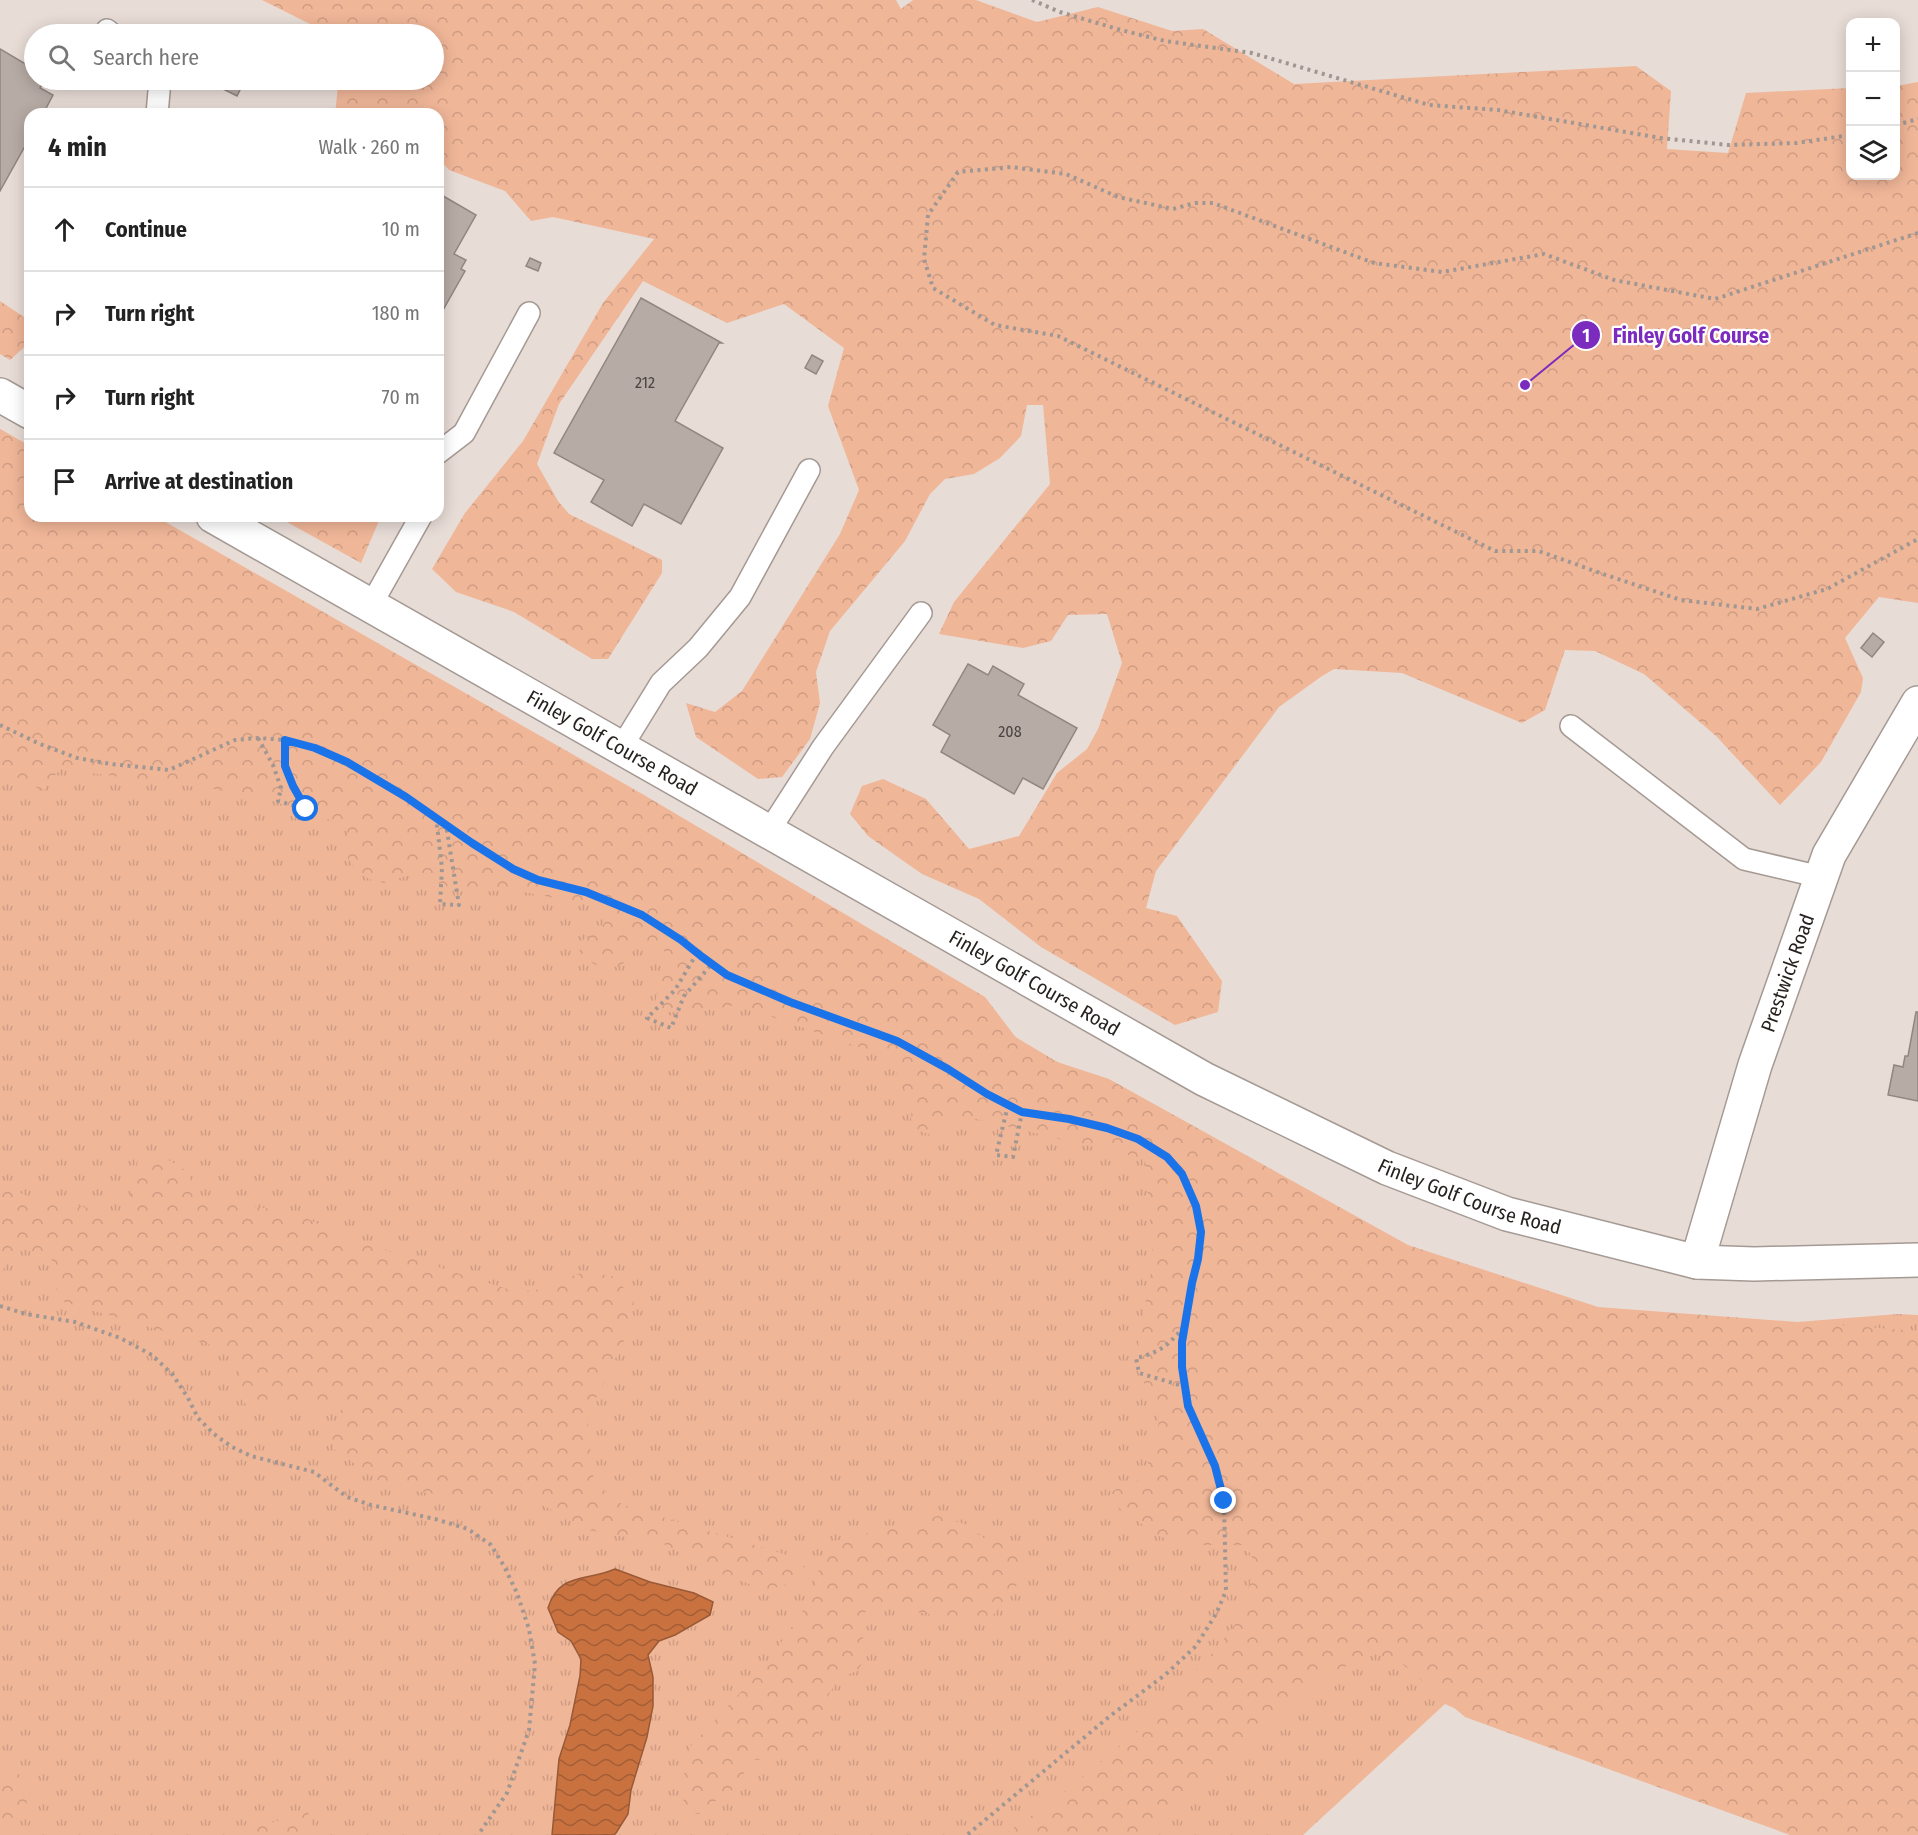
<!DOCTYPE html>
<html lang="en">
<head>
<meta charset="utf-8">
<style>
  :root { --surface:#fff; --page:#f2f2f2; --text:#222; --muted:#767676; --line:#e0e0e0 }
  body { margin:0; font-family:"Fira Sans Condensed",sans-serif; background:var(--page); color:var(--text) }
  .controls { position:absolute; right:18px; top:18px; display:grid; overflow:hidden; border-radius:12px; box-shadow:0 3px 15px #0003 }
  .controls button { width:54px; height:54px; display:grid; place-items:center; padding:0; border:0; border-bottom:2px solid var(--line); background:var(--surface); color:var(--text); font:30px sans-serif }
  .stop { position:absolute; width:18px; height:18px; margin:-14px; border:4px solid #1a73e8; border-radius:50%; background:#fff }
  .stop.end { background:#1a73e8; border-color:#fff; box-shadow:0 2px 6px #0008 }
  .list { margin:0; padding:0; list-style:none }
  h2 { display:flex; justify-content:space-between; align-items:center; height:78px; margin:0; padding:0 24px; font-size:26px }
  h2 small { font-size:20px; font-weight:400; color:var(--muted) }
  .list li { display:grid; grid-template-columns:39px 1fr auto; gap:18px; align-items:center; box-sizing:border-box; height:84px; padding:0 24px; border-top:2px solid var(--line) }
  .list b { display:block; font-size:22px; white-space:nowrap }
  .list em { font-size:20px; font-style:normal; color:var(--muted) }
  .icon { flex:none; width:33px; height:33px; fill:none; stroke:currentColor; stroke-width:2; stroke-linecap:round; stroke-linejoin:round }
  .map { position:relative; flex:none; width:1918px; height:1835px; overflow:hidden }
  .search { position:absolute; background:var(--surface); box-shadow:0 3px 15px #0003; left:24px; top:24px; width:420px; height:66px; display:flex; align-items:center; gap:15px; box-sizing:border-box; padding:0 21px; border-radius:33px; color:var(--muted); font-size:22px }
  .panel { position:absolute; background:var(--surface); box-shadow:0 3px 15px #0003; left:24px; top:108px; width:420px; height:414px; border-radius:18px }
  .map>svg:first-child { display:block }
</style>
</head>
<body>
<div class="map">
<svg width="1918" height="1835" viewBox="0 0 1918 1835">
  <defs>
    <pattern id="grass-tufts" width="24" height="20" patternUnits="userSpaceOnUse" patternTransform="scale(1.5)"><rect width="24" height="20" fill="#f0b698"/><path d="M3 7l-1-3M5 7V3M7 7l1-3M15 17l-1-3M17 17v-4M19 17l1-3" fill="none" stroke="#ce9c83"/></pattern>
    <pattern id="forest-crowns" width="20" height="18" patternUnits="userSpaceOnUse" patternTransform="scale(1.5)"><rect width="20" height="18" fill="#f0b698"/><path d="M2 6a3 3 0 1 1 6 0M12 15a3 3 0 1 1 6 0" fill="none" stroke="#ce9c83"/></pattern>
    <pattern id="water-waves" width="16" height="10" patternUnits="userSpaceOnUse" patternTransform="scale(1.5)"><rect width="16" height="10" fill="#c97240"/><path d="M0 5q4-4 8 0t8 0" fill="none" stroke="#a35d35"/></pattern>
  </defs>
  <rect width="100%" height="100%" fill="#e8dcd6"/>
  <path fill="url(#grass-tufts)" d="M0,429L30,447V516H146L1094,1084L1444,1269L1668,1332L1898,1314L1918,1315V1835L1513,1734L1445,1704L1303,1835H0Z"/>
  <g fill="url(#forest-crowns)">
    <path d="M262,0H896L901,9L913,0H976L1037,22L1098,7L1172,31L1203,29L1294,84L1636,66L1671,91L1667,149L1728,153L1746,93L1850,88V176H1896V86L1918,82V603L1879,597L1845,638L1863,678L1861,692L1821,762L1780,805L1716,736L1644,674L1595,651L1565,650L1545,710L1522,723L1402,673L1334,669L1322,676L1279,707L1156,871L1146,908L1177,916L1222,981L1218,1012L1175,1025L1041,947L979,899L922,874L868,836L850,814L862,786L883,779L926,799L969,849L1019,836L1057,773L1087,749L1098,729L1122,663L1107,614L1068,615L1051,641L1023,648L939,634L954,602L1050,484L1043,405H1027L1021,436L1000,458L974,474L945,479L930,494L905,541L830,631L816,672L820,703L810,739L782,777L758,779L696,737L686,703L715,712L742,691L840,534L859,490L828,406L844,348L784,304L727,323L643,281L559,404L537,464L558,501L569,514L662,560V573L608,659H592L514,612L456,592L432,569L465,513L523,441L603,303L654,239L553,217L531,221L505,191L449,170L438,158V114H335L338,86L337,80H434V34H327L326,32Z"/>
    <path d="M0,301L30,321V342L10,360L0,354Z"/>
    <path d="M0,429L30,446V516H155L644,795L985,997L1027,1052L1109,1079L1408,1245L1598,1307L1918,1331V1835H1790L1465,1717L1400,1662L1375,1654L1330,1673L1210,1781L1142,1835H1003L1056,1799L1141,1729L1215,1650L1240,1618L1252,1575L1253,1559L1245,1545H1185L1159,1536L1120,1509L1110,1492L1136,1481L1145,1472L1158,1431L1159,1412L1139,1373L1136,1358L1153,1260L1145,1159L972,1118L958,1120L931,1135L919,1131L911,1119L912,1106L890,1058L738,1005L696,1012H666L655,1003L666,953L655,942L640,944L621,966C600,969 594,966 579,953L583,940L601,929L609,914L596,906L508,889L469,894L412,874L384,883L369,879L356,870L348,859L347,832L337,822L251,794L60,769L43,791L14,776L0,764Z"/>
    <path d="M276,516H381L361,563Z"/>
    <path d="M165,1158L190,1173L192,1196L296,1213L344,1237L507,1289L533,1291L586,1271L615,1277L634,1301L630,1328L589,1413L588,1427L593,1476L600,1487L623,1505L790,1556L805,1568L798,1581L767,1590L705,1568L667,1545L584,1529L531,1498L463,1499L386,1486L334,1449L332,1435L342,1407L247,1405L237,1395L240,1374L231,1351L64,1302L52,1281L53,1261L46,1256L15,1247L0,1276V1187L5,1186L29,1197L121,1214L129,1203L138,1160Z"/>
    <path d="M938,1516L967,1525L990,1543L1018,1541L1024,1554L1021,1580L986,1624L887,1607L865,1612L862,1646L867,1656L857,1671L841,1677L830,1692L823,1708L816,1757L753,1760L727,1797L710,1803L699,1814L686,1812L681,1789L690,1747L764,1667L813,1596L823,1552L836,1541Z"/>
    <path d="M13,1766L31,1791L15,1835H0V1768Z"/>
    <path d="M308,1812L315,1835H228Z"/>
  </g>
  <path fill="url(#water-waves)" stroke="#985a36" stroke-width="1.5" d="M615,1569L650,1582L694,1593L713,1602L710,1615L675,1635L659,1641L648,1655L653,1677V1706L647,1737L631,1790L628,1814L616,1833L614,1835H552L559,1759L570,1725L580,1676L581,1659L571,1641L558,1632L548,1608C559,1572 585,1582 615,1569Z"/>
  <g fill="#b7aba5" stroke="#918680" stroke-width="1.5">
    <path d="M252,26L268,34H248Z"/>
    <path d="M0,49L34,69V80H45L40,88L53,95L43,114H30V137L0,191Z"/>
    <path d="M208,80H245L237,96L207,81Z"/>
    <path d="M438,193L476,215L454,254L466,260L461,269L465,271L438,319Z"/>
    <path d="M530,258L541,263L538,271L526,266Z"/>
    <path d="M641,298L722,343H719L675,421L723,448L681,524L644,504L632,526L591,502L604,480L554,453Z"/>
    <path d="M812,355L823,361L816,374L805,368Z"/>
    <path d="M1873,633L1884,642L1872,657L1861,648Z"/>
    <path d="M968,664L988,675L993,666L1024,684L1018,695L1077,728L1043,789L1023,778L1014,794L941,752L950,735L933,725Z"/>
    <path d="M1916,1012H1918V1101L1888,1095L1894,1065L1903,1067L1905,1056H1908Z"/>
  </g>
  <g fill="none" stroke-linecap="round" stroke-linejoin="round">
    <g stroke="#a59993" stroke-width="24">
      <g id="lane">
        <path d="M107,30L112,34"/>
        <path d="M157,114L160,80"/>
        <path d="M438,453L464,433L529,313"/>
        <path d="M371,605L421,516"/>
        <path d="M1571,726L1744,859L1821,877"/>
        <path d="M621,748L661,683L698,648L740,597L809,470"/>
        <path d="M769,831L823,747L921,613"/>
      </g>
    </g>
    <g stroke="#a59993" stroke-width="36">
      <g id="street">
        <path id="s1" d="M1697,1262L1755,1065L1829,855L1918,703"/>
      </g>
    </g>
    <g stroke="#a59993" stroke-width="36">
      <g id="secondary">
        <path d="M0,395L30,412"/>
        <path id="s2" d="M213,516L1204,1079L1387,1168L1507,1214L1697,1262L1754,1264L1918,1260"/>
      </g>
    </g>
    <g stroke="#a09793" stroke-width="4" stroke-dasharray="3 4.5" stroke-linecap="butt">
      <path d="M1032,0L1060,12L1121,30L1165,41L1252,53L1429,105L1498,110L1661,138L1728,145L1797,143L1850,135"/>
      <path d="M1896,125L1918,119"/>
      <path d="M1918,233L1715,299L1614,280L1544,254L1442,272L1374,263L1213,203H1195L1173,209L1118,197L1066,174L1011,167L958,172L928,215L924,259L933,288L995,325L1058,336L1495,551H1539L1603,574L1681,600L1757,609L1827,589L1918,539"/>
      <path d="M0,725L40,744L77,758L111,764L169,770L235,740L258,738L286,740L315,748L347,762L406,797L472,843L513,869L538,880L587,892L642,915L681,940L701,956L727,975L790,1002L897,1041L948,1069L987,1094L1022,1112L1069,1119L1107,1128L1138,1139L1167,1157L1182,1174L1196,1206L1201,1232L1198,1259L1192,1283L1182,1342V1367L1188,1406L1215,1465L1224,1501L1226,1591L1216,1614L1196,1646L1165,1675L1110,1716L967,1835"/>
      <path d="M258,738L273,765L281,788L278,801L306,809L293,786L285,766L286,740"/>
      <path d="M436,817L442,868L440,904L459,905L446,825"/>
      <path d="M697,953L675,990L647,1018L671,1028L684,996L712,964"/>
      <path d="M1008,1105L996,1155L1013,1157L1022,1112"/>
      <path d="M0,1306L26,1314L75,1322L120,1338L152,1355L173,1375L188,1398L198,1418L214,1434L232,1447L251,1456L314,1472L347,1497L371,1505L435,1519L468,1529L491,1545L504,1566L517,1593L529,1629L535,1664L529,1730L507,1793L478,1835"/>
      <path d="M1184,1327C1167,1346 1161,1352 1136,1358L1139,1373L1186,1387"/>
    </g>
    <use href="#lane" stroke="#fff" stroke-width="21"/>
    <use href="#street" stroke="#fff" stroke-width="33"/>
    <use href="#secondary" stroke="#fff" stroke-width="33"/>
  </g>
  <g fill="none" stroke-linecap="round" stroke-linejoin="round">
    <path stroke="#1a73e8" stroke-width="8" d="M306,809L293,786L285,766V740L315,748L347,762L406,797L472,843L513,869L538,880L586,892L642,915L681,940L701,956L727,975L790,1002L897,1041L948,1069L987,1094L1022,1112L1069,1119L1107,1128L1138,1139L1167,1157L1182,1174L1196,1206L1201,1232L1198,1259L1192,1283L1182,1342V1367L1188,1406L1215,1466L1224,1501"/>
  </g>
  <g text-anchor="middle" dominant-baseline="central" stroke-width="4.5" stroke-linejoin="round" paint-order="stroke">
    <g font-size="16" fill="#4b4441">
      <text x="645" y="382">212</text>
      <text x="1010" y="731">208</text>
    </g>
    <g font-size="20" fill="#272220" stroke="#fff">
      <text stroke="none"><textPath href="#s2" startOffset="459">Finley Golf Course Road</textPath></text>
      <text stroke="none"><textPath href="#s1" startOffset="303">Prestwick Road</textPath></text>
      <text stroke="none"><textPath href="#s2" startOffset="945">Finley Golf Course Road</textPath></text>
      <text stroke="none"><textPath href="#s2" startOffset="1431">Finley Golf Course Road</textPath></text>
    </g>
  </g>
  <path fill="none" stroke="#7b2cbf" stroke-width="2" d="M1525 385L1586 335"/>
  <g fill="#7b2cbf" stroke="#fff" stroke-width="2">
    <circle cx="1525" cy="385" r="6"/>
    <circle cx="1586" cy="335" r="15"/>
  </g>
  <g font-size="18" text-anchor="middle" font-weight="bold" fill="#fff">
    <text x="1586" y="342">1</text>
  </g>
  <g font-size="21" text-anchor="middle" font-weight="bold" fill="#7b2cbf" stroke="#fff" stroke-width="4.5" stroke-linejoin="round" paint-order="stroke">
    <text x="1691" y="343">Finley Golf Course</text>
  </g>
</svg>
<div class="controls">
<button>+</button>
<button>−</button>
<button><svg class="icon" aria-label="layers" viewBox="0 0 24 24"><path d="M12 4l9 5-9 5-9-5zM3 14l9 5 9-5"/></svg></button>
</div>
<div class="stop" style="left:306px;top:809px"></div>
<div class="stop end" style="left:1224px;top:1501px"></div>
<div class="search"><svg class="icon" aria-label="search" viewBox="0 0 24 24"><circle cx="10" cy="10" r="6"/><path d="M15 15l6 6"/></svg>Search here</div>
<section class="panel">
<h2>4 min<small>Walk · 260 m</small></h2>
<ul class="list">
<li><svg class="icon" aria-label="ahead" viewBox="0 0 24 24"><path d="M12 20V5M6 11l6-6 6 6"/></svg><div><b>Continue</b></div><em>10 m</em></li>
<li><svg class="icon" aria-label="right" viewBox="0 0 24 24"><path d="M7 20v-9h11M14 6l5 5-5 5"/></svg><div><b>Turn right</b></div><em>180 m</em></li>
<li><svg class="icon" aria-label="right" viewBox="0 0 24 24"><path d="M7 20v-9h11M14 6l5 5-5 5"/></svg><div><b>Turn right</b></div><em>70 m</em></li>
<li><svg class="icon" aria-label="arrive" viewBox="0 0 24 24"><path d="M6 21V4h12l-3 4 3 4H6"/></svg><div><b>Arrive at destination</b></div></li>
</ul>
</section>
</div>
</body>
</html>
